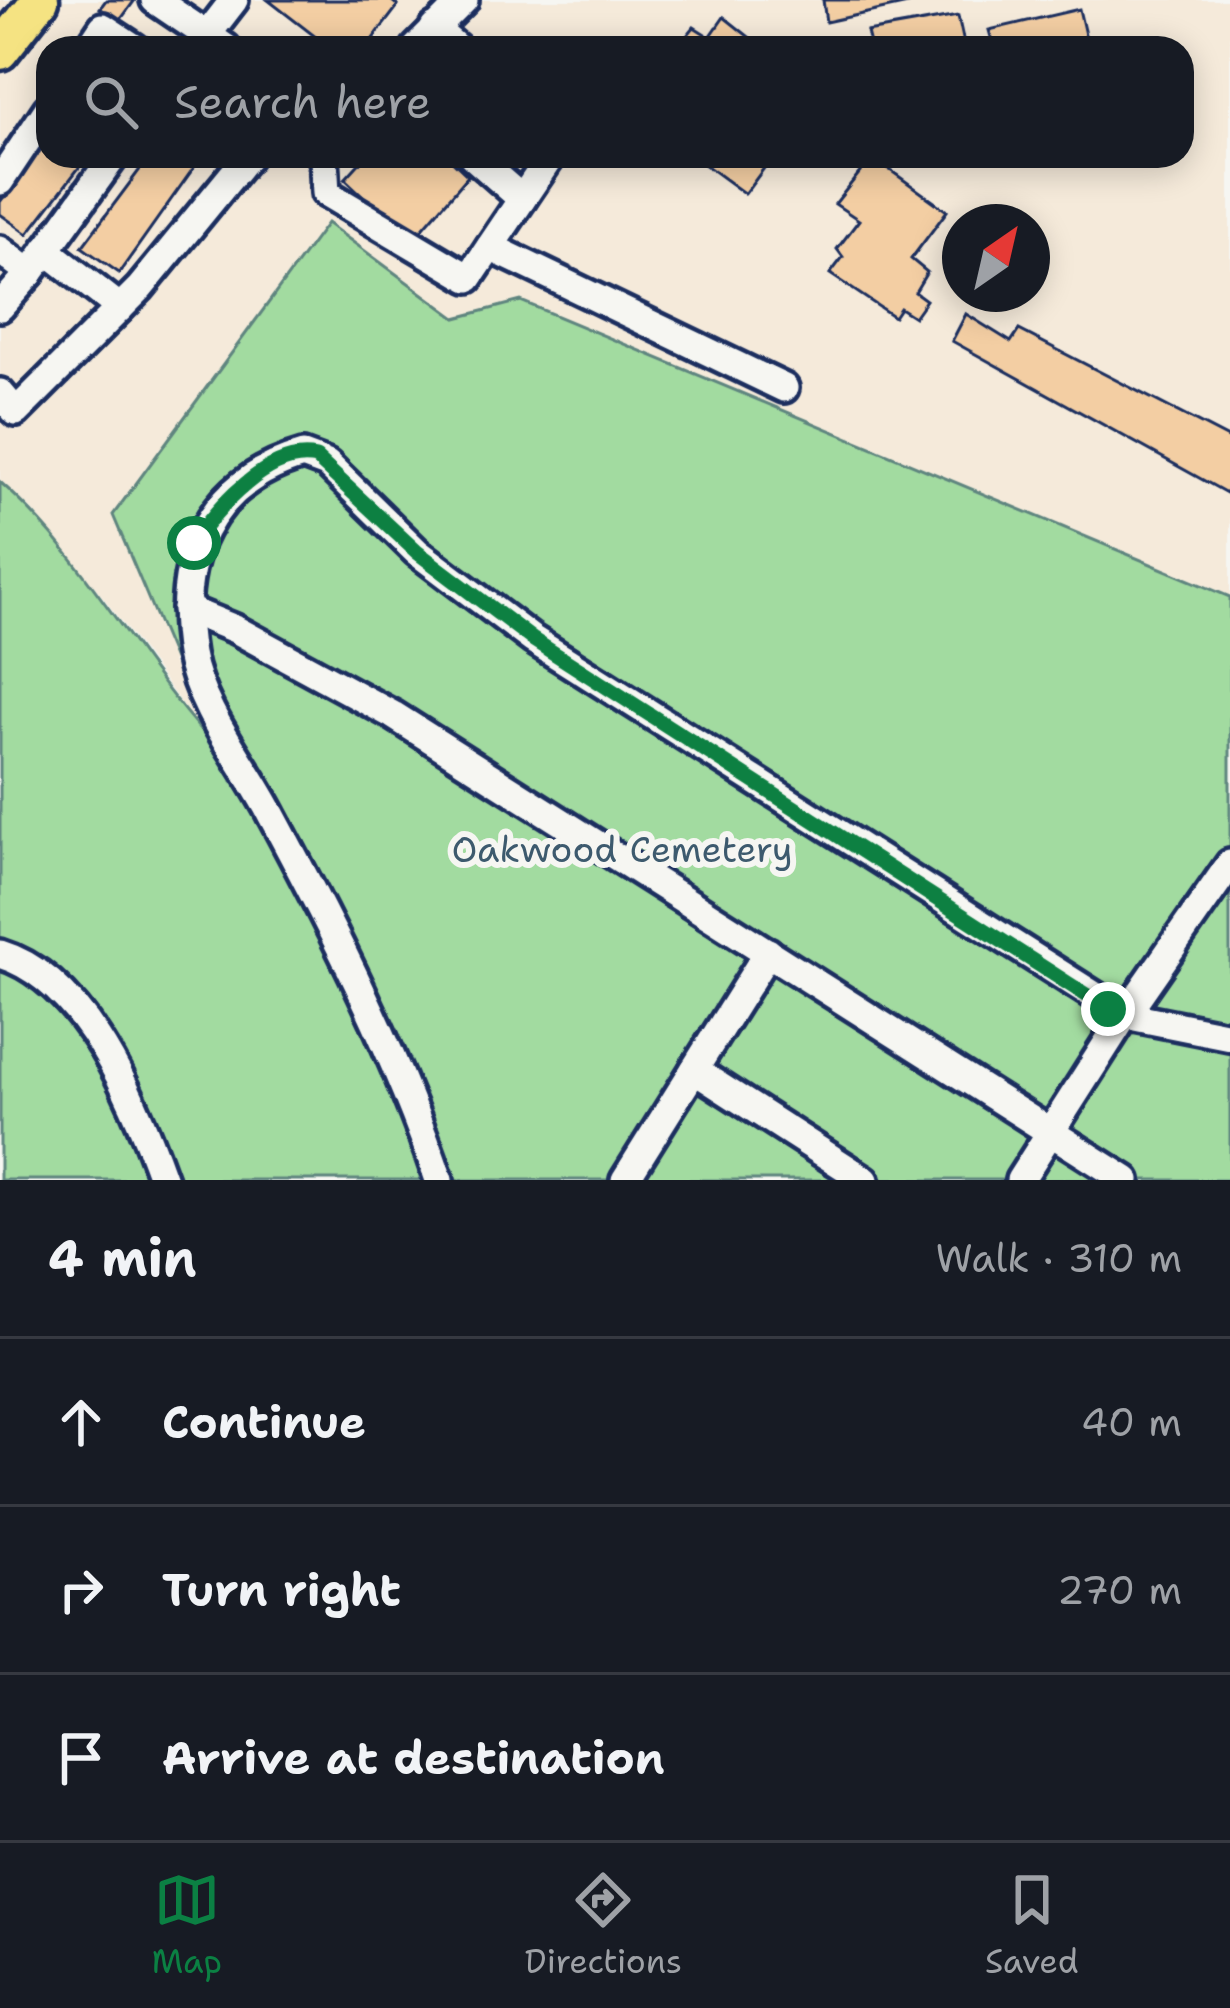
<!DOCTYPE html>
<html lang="en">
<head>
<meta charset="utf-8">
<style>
  :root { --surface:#171b24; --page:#242831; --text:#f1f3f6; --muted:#9ea1a6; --line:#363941; --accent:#0b8043 }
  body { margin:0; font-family:"Shantell Sans",sans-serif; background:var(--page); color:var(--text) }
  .compass { position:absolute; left:942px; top:204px; width:108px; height:108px; border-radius:50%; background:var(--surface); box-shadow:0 6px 30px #0003; rotate:34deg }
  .stop { position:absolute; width:36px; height:36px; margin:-27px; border:9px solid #0b8043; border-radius:50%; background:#fff }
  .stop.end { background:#0b8043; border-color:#fff; box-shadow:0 3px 12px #0008 }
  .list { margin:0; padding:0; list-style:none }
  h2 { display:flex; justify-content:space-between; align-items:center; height:156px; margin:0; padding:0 48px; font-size:51px }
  h2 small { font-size:39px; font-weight:400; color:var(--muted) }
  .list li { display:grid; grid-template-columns:78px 1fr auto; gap:36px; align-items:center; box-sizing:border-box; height:168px; padding:0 48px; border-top:3px solid var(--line) }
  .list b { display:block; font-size:45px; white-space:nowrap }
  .list em { font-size:39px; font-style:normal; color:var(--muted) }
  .icon { flex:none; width:66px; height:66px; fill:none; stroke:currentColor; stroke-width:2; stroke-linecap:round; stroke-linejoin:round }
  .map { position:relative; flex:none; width:1230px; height:1180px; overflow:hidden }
  .search { position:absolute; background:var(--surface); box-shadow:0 6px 30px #0003; left:36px; right:36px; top:36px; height:132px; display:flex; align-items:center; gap:30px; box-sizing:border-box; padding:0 42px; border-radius:36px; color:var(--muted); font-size:45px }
  .sheet { height:660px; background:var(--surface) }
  nav { display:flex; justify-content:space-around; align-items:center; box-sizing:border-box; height:168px; border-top:3px solid var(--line); background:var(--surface); font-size:33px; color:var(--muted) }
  nav a { display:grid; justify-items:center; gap:6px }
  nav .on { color:var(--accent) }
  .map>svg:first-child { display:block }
</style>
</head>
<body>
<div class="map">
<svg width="1230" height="1180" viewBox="0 0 1230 1180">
  <rect width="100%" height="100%" fill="#f6f6f2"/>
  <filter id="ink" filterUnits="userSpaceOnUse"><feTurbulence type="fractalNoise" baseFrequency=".00833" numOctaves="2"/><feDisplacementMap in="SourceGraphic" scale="24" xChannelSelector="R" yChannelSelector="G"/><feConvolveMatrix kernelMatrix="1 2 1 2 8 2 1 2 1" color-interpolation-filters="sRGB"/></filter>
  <g filter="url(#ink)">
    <path fill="#f5eada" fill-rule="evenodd" d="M0,0H1230V597L522,302L457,318L327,223L172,662L210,743L103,597L32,510L0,482ZM48,48H1182V156H48ZM960,222H1032V294H960Z"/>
    <path fill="#a2dba0" stroke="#5e857f" stroke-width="3" d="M327,223L456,318L521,301L1230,597V1180H0V482C83,554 133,655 206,736L113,515Z"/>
    <g fill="#f3cea3" stroke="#1b2f5e" stroke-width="3">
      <path d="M106,0H135L119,22L100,8Z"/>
      <path d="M268,0H391L398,6L366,48H330Z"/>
      <path d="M823,0H926L826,22Z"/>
      <path d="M1079,9L1088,48H994L989,30Z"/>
      <path d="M958,16L965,48H871L867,32Z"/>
      <path d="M724,17L763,48H677L694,27L710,37Z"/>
      <path d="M48,136V156H88L28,234L0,214V202Z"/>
      <path d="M150,156H202L119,273L82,247Z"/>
      <path d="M366,156H447L468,176L412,241L345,179Z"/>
      <path d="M693,156H773L745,194Z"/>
      <path d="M872,157L947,211L911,259L927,272L915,292L926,300L914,317L900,308L894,317L830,274L843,257L837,249L859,220L835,204Z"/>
      <path d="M966,314L1011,342L1019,330L1230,439V495L952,341Z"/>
    </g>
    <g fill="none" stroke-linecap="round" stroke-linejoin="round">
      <g stroke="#1b2f5e" stroke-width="36">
        <g id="minor">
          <path d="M155,0L226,48"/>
          <path d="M434,28L457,48"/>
          <path d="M207,35L234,0"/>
          <path d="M89,48L103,27L135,48"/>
          <path d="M416,48L464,0"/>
          <path d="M324,156L326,193L469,278L551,156"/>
          <path d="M473,156L522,199"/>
          <path d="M0,181L48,109"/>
          <path d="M490,247L784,388"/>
          <path d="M0,250L30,273L114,156"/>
          <path d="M46,250L120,308"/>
          <path d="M0,307L30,273"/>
          <path d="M0,393L16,412L140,288L248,156"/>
          <path d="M186,609L235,629L393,715L1126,1180"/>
          <path d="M1230,864L1125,1015L1230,1036"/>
          <path d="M0,954C86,980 136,1104 163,1180"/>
          <path d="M694,1070L865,1180"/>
          <path d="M439,1180C396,1054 335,933 272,816C246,765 200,711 190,654C175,562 207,482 303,455L327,464L417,552L532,639L1125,1015L1020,1180"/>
          <path d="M625,1180L768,952"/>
        </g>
      </g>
      <g stroke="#1b2f5e" stroke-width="45">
        <path id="major" d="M0,51L40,0"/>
      </g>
      <use href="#minor" stroke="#f6f6f2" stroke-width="27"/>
      <use href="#major" stroke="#f5e382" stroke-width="36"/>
    </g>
  </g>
  <g fill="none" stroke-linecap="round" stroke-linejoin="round" filter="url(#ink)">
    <path stroke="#0b8043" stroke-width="15" d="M194,543C216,508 270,448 316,458L417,552L532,639L1108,1009"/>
  </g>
  <g text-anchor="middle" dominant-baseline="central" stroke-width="12" stroke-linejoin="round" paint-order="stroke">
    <g font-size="36" fill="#3d5a6e" stroke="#f6f6f2">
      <text x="622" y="849">Oakwood Cemetery</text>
    </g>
  </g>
</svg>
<svg class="compass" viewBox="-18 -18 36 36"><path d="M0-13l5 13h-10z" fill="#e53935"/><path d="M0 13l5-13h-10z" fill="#9ea1a6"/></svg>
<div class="stop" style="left:194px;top:543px"></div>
<div class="stop end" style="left:1108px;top:1009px"></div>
<div class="search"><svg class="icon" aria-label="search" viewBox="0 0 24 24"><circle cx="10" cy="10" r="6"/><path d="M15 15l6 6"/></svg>Search here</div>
</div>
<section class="sheet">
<h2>4 min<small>Walk · 310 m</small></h2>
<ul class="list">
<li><svg class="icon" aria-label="ahead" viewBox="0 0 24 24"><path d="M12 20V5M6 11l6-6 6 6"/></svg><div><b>Continue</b></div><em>40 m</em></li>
<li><svg class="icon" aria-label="right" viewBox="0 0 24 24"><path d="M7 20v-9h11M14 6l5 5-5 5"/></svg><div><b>Turn right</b></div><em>270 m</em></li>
<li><svg class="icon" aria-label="arrive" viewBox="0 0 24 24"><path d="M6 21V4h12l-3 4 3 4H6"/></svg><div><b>Arrive at destination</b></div></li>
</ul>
</section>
<nav>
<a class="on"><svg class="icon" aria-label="map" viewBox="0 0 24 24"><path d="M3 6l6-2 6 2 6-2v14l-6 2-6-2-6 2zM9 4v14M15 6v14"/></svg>Map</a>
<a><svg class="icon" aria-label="directions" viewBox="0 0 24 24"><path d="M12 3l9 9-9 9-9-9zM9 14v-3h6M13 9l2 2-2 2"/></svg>Directions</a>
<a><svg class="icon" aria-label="saved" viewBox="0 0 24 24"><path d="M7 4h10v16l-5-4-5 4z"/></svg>Saved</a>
</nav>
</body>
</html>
